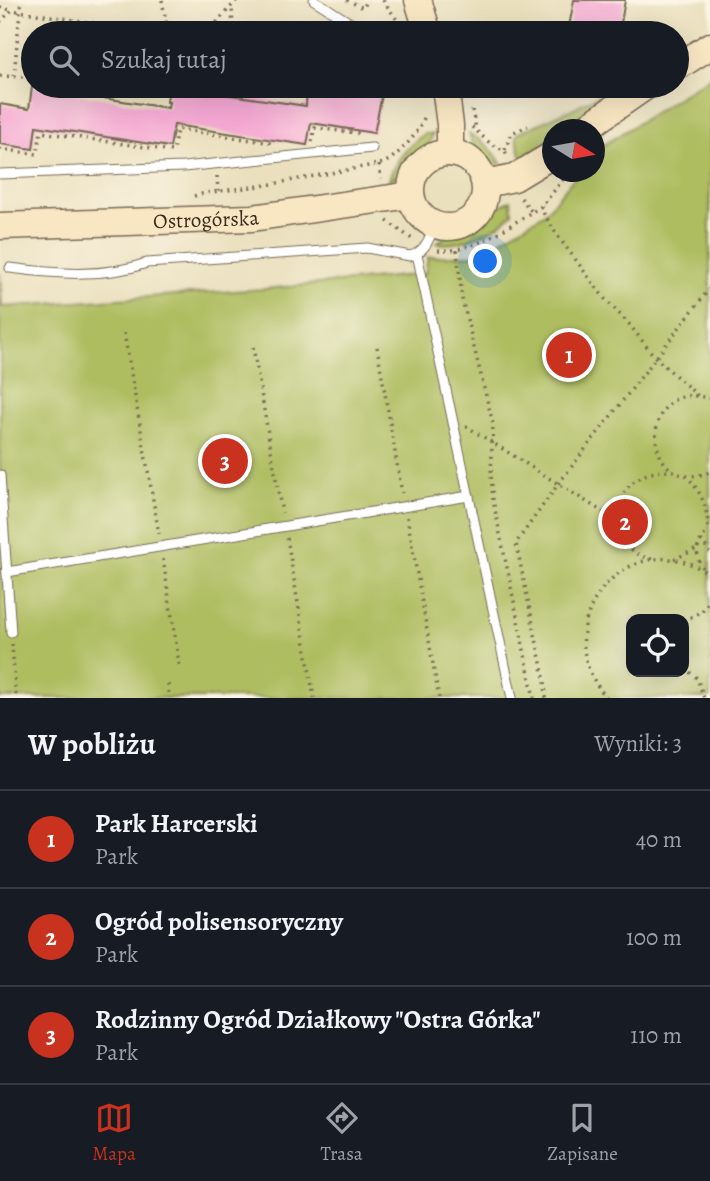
<!DOCTYPE html>
<html lang="pl">
<head>
<meta charset="utf-8">
<style>
  :root { --surface:#171b24; --page:#242831; --text:#f1f3f6; --muted:#9ea1a6; --line:#363941; --accent:#c8321e }
  body { margin:0; font-family:Alegreya,serif; background:var(--page); color:var(--text) }
  .controls { position:absolute; right:21px; bottom:21px; display:grid; overflow:hidden; border-radius:14px; box-shadow:0 7px 28px #0002 }
  .controls button { width:63px; height:63px; display:grid; place-items:center; padding:0; border:0; border-bottom:2px solid var(--line); background:var(--surface); color:var(--text); font:35px sans-serif }
  .compass { position:absolute; left:542px; top:119px; width:63px; height:63px; border-radius:50%; background:var(--surface); box-shadow:0 7px 28px #0002; rotate:101deg }
  .you { position:absolute; left:486px; top:262px; width:24px; height:24px; margin:-18px; border:5px solid #fff; border-radius:50%; background:#1a73e8; box-shadow:0 0 0 10px #1a73e833 }
  .badge { display:grid; place-items:center; width:46px; height:46px; border-radius:50%; background:var(--accent); color:#fff; font-size:23px; font-weight:700 }
  .pin { position:absolute; translate:-50% -50%; border:4px solid #fff; box-shadow:0 2px 7px #0006 }
  .list { margin:0; padding:0; list-style:none }
  h2 { display:flex; justify-content:space-between; align-items:center; height:91px; margin:0; padding:0 28px; font-size:30px }
  h2 small { font-size:23px; font-weight:400; color:var(--muted) }
  .list li { display:grid; grid-template-columns:46px 1fr auto; gap:21px; align-items:center; box-sizing:border-box; height:98px; padding:0 28px; border-top:2px solid var(--line) }
  .list b { display:block; font-size:26px; white-space:nowrap }
  .list p { margin:0; font-size:23px; white-space:nowrap; color:var(--muted) }
  .list em { font-size:23px; font-style:normal; color:var(--muted) }
  .icon { flex:none; width:38px; height:38px; fill:none; stroke:currentColor; stroke-width:2; stroke-linecap:round; stroke-linejoin:round }
  .map { position:relative; flex:none; width:710px; height:698px; overflow:hidden }
  .search { position:absolute; background:var(--surface); box-shadow:0 7px 28px #0002; left:21px; right:21px; top:21px; height:77px; display:flex; align-items:center; gap:18px; box-sizing:border-box; padding:0 24px; border-radius:38px; color:var(--muted); font-size:26px }
  .sheet { height:385px; background:var(--surface) }
  nav { display:flex; justify-content:space-around; align-items:center; box-sizing:border-box; height:98px; border-top:2px solid var(--line); background:var(--surface); font-size:19px; color:var(--muted) }
  nav a { display:grid; justify-items:center; gap:4px }
  nav .on { color:var(--accent) }
  .map>svg:first-child { display:block }
</style>
</head>
<body>
<div class="map">
<svg width="710" height="698" viewBox="0 0 710 698">
  <rect width="100%" height="100%" fill="#fcf5e5"/>
  <filter id="ink" filterUnits="userSpaceOnUse"><feTurbulence type="fractalNoise" baseFrequency=".0143" numOctaves="2"/><feDisplacementMap in="SourceGraphic" scale="14" xChannelSelector="R" yChannelSelector="G"/><feConvolveMatrix kernelMatrix="1 2 1 2 8 2 1 2 1" color-interpolation-filters="sRGB"/></filter>
  <filter id="wash" filterUnits="userSpaceOnUse"><feTurbulence type="fractalNoise" baseFrequency=".00686" numOctaves="4" result="noise"/><feDisplacementMap in="SourceGraphic" scale="28" xChannelSelector="R" yChannelSelector="G"/><feGaussianBlur stdDeviation="1.57" result="paint"/><feColorMatrix in="noise" values="0 0 0 0 0 0 0 0 0 0 0 0 0 0 0 0 0 1.4 0 .05"/><feComposite in="paint" operator="in"/></filter>
  <g filter="url(#wash)">
    <rect width="100%" height="100%" fill="#eae0be"/>
    <g fill="#aebd60" stroke="#74743f" stroke-width="2" fill-rule="evenodd">
      <path d="M710,77V698H0V273L2,307L264,289L425,274L428,257L473,255L496,243L545,213L579,172H594L595,153L599,148ZM631,619H684V672H631Z"/>
      <path d="M616,86H628L566,129L552,130V140L522,158L516,137L518,133L572,109Z"/>
      <path d="M425,134H433C427,153 407,173 389,180C393,163 410,143 425,134Z"/>
      <path d="M469,134C480,138 497,153 501,164C482,161 475,152 469,134Z"/>
      <path d="M511,200L512,213C498,231 460,247 437,243L446,236L475,228L496,208Z"/>
    </g>
    <g id="blocks">
      <g fill="#f5a8d3">
        <path d="M574,0H625L621,23H624L622,33L568,32Z"/>
        <path d="M169,86L306,106L307,86H324L382,95L374,133L311,123L307,145L174,125L170,147L36,126L33,149L0,144V104L29,109L32,87L168,108L169,102H167Z"/>
      </g>
    </g>
  </g>
  <g filter="url(#ink)">
    <use href="#blocks" fill-opacity="0" stroke="#786a56" stroke-width="2"/>
    <g fill="none" stroke-linecap="round" stroke-linejoin="round">
      <g stroke="#786a56" stroke-width="11">
        <g id="lane">
          <path d="M314,0C327,7 361,32 371,33"/>
          <path d="M0,174L183,167L372,148"/>
          <path d="M417,254L512,698"/>
          <path d="M10,268C55,274 104,278 147,263L367,248L410,256C426,252 429,238 435,225"/>
          <path d="M0,475L11,632"/>
          <path d="M7,572L469,496"/>
        </g>
      </g>
      <g stroke="#786a56" stroke-width="29">
        <g id="secondary">
          <path d="M418,0L428,33"/>
          <path d="M677,67L710,46"/>
          <path d="M445,86L450,125V153"/>
          <path d="M583,130L646,86"/>
          <circle cx="448" cy="190" r="37"/>
          <path d="M485,184L514,178L552,155"/>
          <path id="s1" d="M0,226L252,218L411,195"/>
        </g>
      </g>
      <g stroke="#786a56" stroke-width="3.5" stroke-dasharray="2 5" stroke-linecap="butt">
        <path d="M162,0L168,33"/>
        <path d="M347,0L363,8L368,0"/>
        <path d="M383,0L404,30"/>
        <path d="M0,8L12,10"/>
        <path d="M0,22L12,10L151,32"/>
        <path d="M149,32C176,22 207,23 233,32L232,6"/>
        <path d="M207,33L237,0"/>
        <path d="M0,76L33,77"/>
        <path d="M14,76L21,0"/>
        <path d="M472,110L476,129"/>
        <path d="M472,127L491,144L505,151L508,157"/>
        <path d="M312,142L315,128L357,133L361,137"/>
        <path d="M0,149L37,154L41,132L173,151L177,129L272,143"/>
        <path d="M505,150L512,133L528,126"/>
        <path d="M379,165L381,179"/>
        <path d="M217,176L218,191"/>
        <path d="M194,196L205,193L267,185L384,163C399,155 420,132 425,115"/>
        <path d="M521,198L532,212"/>
        <path d="M542,206L544,214L557,235L605,299L629,324L655,357L698,396"/>
        <path d="M387,221L412,239"/>
        <path d="M438,250C473,253 503,229 532,212L542,206L569,172"/>
        <path d="M457,250L462,299L493,424L491,474L493,500L534,698"/>
        <path d="M124,333L159,534"/>
        <path d="M253,347L282,513"/>
        <path d="M377,347L402,493"/>
        <path d="M710,399C637,374 639,499 710,472"/>
        <path d="M466,426L611,517L617,518"/>
        <path d="M686,475C702,493 708,507 708,532"/>
        <path d="M407,517L439,698"/>
        <path d="M287,538L314,698"/>
        <path d="M701,540L710,552"/>
        <path d="M163,559L180,669"/>
        <path d="M652,559C611,552 605,493 643,476C653,471 664,471 675,471"/>
        <path d="M674,559L697,549"/>
        <path d="M703,568C694,555 696,543 707,532"/>
        <path d="M684,621L702,611L710,600"/>
        <path d="M12,644L16,698"/>
        <path d="M684,668L697,678L704,698"/>
        <path d="M168,684L169,698"/>
        <path d="M546,698L545,682L516,543L559,483L710,288"/>
        <path d="M607,698C539,622 633,518 710,575"/>
      </g>
      <use href="#lane" stroke="#fff" stroke-width="9"/>
      <use href="#secondary" stroke="#f9e7c3" stroke-width="26"/>
    </g>
  </g>
  <g text-anchor="middle" dominant-baseline="central" stroke-width="5" stroke-linejoin="round" paint-order="stroke">
    <g font-size="21" fill="#3b2a1e" stroke="#fcf5e5">
      <text stroke="none"><textPath href="#s1" startOffset="206">Ostrogórska</textPath></text>
    </g>
  </g>
</svg>
<div class="controls">
<button><svg class="icon" aria-label="locate" viewBox="0 0 24 24"><circle cx="12" cy="12" r="6"/><path d="M12 2v4M12 18v4M2 12h4M18 12h4"/></svg></button>
</div>
<svg class="compass" viewBox="-18 -18 36 36"><path d="M0-13l5 13h-10z" fill="#e53935"/><path d="M0 13l5-13h-10z" fill="#9ea1a6"/></svg>
<div class="you"></div>
<div class="pin badge" style="left:569px;top:355px">1</div>
<div class="pin badge" style="left:625px;top:522px">2</div>
<div class="pin badge" style="left:225px;top:461px">3</div>
<div class="search"><svg class="icon" aria-label="search" viewBox="0 0 24 24"><circle cx="10" cy="10" r="6"/><path d="M15 15l6 6"/></svg>Szukaj tutaj</div>
</div>
<section class="sheet">
<h2>W pobliżu<small>Wyniki: 3</small></h2>
<ul class="list">
<li><span class="badge">1</span><div><b>Park Harcerski</b><p>Park</p></div><em>40 m</em></li>
<li><span class="badge">2</span><div><b>Ogród polisensoryczny</b><p>Park</p></div><em>100 m</em></li>
<li><span class="badge">3</span><div><b>Rodzinny Ogród Działkowy &quot;Ostra Górka&quot;</b><p>Park</p></div><em>110 m</em></li>
</ul>
</section>
<nav>
<a class="on"><svg class="icon" aria-label="map" viewBox="0 0 24 24"><path d="M3 6l6-2 6 2 6-2v14l-6 2-6-2-6 2zM9 4v14M15 6v14"/></svg>Mapa</a>
<a><svg class="icon" aria-label="directions" viewBox="0 0 24 24"><path d="M12 3l9 9-9 9-9-9zM9 14v-3h6M13 9l2 2-2 2"/></svg>Trasa</a>
<a><svg class="icon" aria-label="saved" viewBox="0 0 24 24"><path d="M7 4h10v16l-5-4-5 4z"/></svg>Zapisane</a>
</nav>
</body>
</html>
